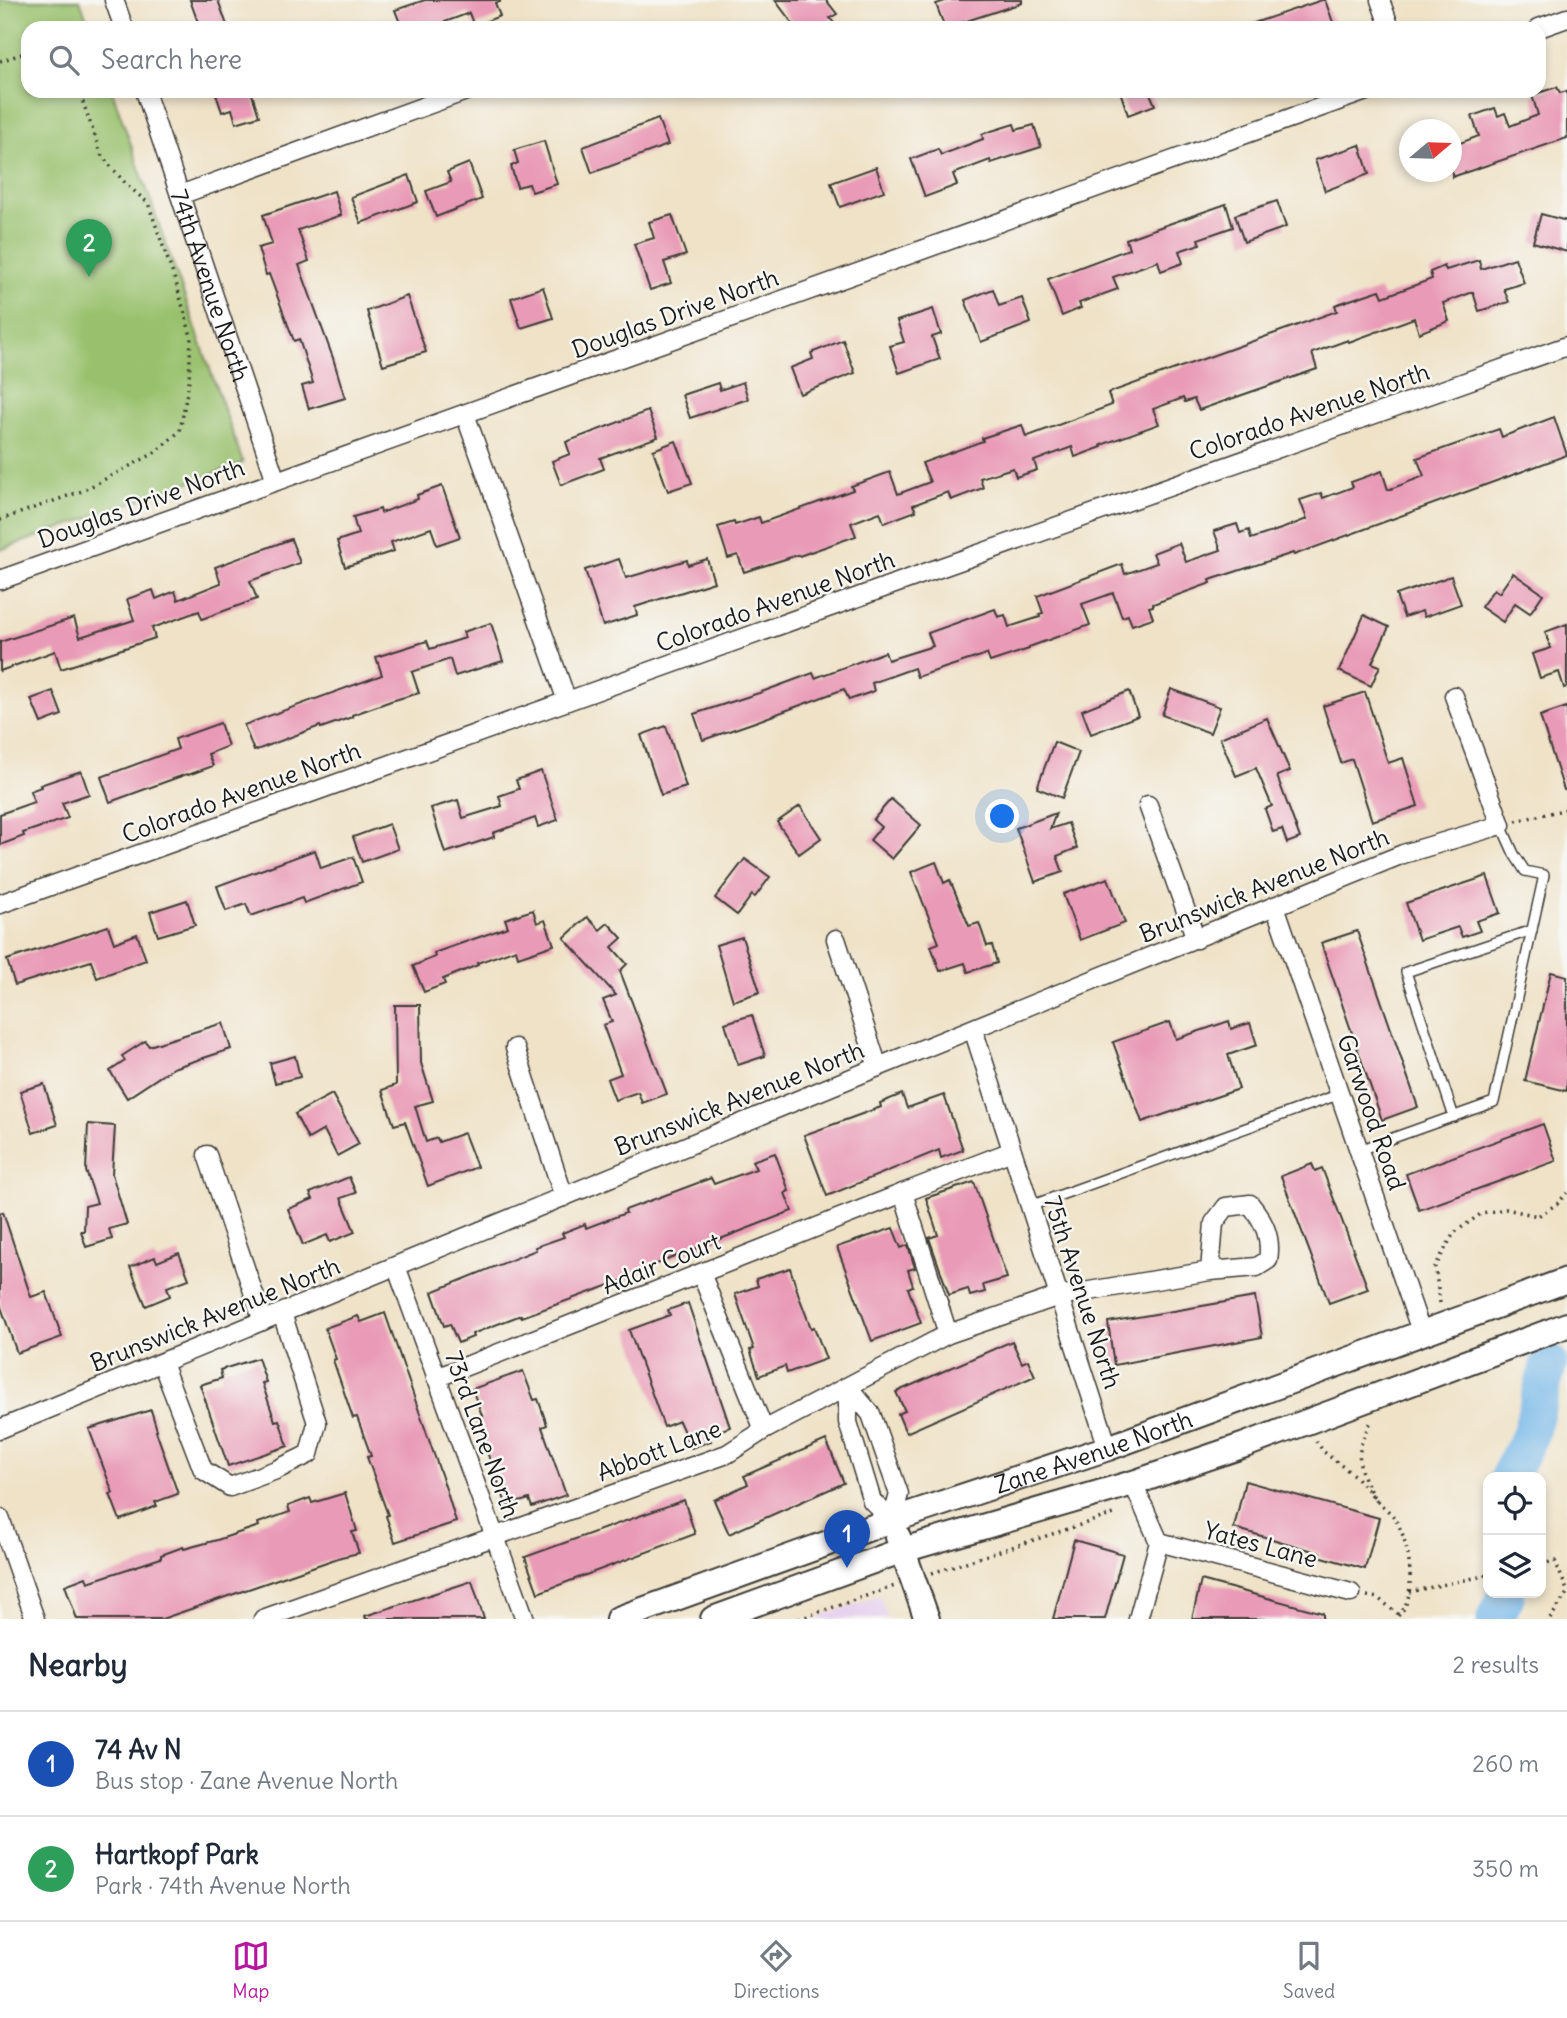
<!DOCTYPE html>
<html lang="en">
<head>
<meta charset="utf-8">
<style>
  :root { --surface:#fff; --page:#f2f2f3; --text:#1f2937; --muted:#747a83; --line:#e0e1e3; --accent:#b5179e }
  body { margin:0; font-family:Delius,sans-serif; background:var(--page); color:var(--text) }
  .controls { position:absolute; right:21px; bottom:21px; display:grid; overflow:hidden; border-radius:14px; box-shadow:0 4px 10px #0003 }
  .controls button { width:63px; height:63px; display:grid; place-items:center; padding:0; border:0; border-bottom:2px solid var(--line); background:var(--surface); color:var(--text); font:35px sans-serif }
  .compass { position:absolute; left:1399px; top:119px; width:63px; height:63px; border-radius:50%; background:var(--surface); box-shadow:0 4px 10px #0003; rotate:71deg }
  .you { position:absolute; left:1003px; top:817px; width:24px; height:24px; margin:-18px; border:5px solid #fff; border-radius:50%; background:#1a73e8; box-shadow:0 0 0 10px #1a73e833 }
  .badge { display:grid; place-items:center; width:46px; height:46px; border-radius:50%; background:var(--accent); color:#fff; font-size:23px; font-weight:700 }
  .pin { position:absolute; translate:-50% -58px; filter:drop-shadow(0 2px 4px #0008) }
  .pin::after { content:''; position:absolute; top:37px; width:24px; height:21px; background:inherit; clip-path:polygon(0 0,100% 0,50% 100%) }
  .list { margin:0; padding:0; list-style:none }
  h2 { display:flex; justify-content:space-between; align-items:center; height:91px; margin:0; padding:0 28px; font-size:30px }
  h2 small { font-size:23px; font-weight:400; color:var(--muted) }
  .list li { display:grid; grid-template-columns:46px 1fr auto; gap:21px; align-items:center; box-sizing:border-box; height:105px; padding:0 28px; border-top:2px solid var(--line) }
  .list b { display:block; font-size:26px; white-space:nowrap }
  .list p { margin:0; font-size:23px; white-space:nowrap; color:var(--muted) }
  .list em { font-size:23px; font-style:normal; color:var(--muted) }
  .icon { flex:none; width:38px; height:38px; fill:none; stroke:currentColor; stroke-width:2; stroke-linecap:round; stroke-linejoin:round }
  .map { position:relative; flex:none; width:1567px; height:1619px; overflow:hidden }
  .search { position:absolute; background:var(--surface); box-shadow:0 4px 10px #0003; left:21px; right:21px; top:21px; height:77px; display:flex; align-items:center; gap:18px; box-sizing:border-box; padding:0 24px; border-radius:21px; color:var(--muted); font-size:26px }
  .sheet { height:301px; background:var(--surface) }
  nav { display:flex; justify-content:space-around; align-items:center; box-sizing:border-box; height:98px; border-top:2px solid var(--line); background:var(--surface); font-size:19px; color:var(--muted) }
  nav a { display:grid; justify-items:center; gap:4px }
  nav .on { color:var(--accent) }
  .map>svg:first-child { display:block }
</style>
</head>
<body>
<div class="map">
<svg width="1567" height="1619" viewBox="0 0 1567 1619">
  <rect width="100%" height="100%" fill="#f6f6f2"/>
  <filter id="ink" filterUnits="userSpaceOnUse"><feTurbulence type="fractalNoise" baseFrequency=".0143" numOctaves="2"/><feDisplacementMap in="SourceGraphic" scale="14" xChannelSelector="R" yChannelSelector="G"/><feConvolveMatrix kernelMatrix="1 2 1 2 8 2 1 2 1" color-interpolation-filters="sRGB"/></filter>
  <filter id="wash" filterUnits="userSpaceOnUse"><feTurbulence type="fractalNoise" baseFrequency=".00686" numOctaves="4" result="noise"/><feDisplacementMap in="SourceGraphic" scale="28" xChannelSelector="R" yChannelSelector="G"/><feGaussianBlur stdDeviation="1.57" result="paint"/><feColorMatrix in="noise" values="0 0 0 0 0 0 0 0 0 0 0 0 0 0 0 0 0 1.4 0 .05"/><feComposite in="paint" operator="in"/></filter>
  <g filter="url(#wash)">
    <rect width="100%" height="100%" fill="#efe2c7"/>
    <path fill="#e7d2ef" d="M880,1596L888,1619H812Z"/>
    <path fill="#99c16d" stroke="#5a6e44" stroke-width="2" d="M0,0H80L90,28H28V91H112L243,463L0,550Z"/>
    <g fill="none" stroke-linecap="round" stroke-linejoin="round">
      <g stroke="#72b6e8" stroke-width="37">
        <path d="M1508,1477L1530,1435L1549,1362"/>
        <path d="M1495,1619L1506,1597L1505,1593"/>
      </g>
    </g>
    <g id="blocks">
      <g fill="#e99ab6">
        <path d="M190,0H218L228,28H200Z"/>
        <path d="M425,0H500V2L495,3L500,16L474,26L469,13L429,28H402L395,10Z"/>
        <path d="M775,0H826L837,14L830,18L838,28H796Z"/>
        <path d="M948,0H1022V3L945,28L936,4Z"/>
        <path d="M1322,0H1325L1335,28H1248V25Z"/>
        <path d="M1557,87L1560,93L1567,91V138L1452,177V146L1479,136L1472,116L1495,108L1498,116L1505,113L1510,126L1538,115L1532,95Z"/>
        <path d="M215,91H251L259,116L236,123L232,109L222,112Z"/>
        <path d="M1120,91H1149L1155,105L1128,115Z"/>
        <path d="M658,119L668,145L592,173L583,147Z"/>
        <path d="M1014,124L1016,130L1034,125L1041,147L991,163L990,160L953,174L957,185L925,197L911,159L938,149L941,155L983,139L982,134Z"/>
        <path d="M544,141L557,184L532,192L529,184L517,187L511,166L518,163L514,150Z"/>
        <path d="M1360,145L1369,174L1325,191L1315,160Z"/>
        <path d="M469,163L482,199L436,217L426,191L451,182L447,172Z"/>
        <path d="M876,167L884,191L840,207L831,183Z"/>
        <path d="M409,175L418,202L361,223L351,197Z"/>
        <path d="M334,191L341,215L298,230L309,261L299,265L333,358L345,398L309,409L302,386L313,383L299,339L294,341L269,274L266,275L258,248L272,244L263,215Z"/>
        <path d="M1277,201L1286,227L1244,242L1235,215Z"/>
        <path d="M1226,204L1233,227L1198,239L1200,244L1179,251L1183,263L1161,271L1158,261L1113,277L1118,289L1079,303L1081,308L1062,316L1048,279L1129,249L1126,239Z"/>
        <path d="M1541,214L1567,221V252L1533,242Z"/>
        <path d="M672,215L686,255L664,262L671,283L650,290L634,244L654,238L649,222Z"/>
        <path d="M1515,258L1524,283L1504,289L1509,302L1479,311L1473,292L1443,303L1449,321L1419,333L1414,318L1349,342L1348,340L1312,353L1317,369L1199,410L1194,399L1185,402L1183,398L1153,409L1159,424L1101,445L1102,447L1075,457L1072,447L1034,461L1037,470L1016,477L1013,468L980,478L983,488L951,500L948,492L913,505L916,511L884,523L880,512L851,523L856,536L799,556L798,555L744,572L738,555L728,558L718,527L734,522L735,525L759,517L761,523L853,490L851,486L890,472L898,494L930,482L922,463L983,441L982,438L1022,425L1026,437L1112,405L1108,393L1337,311L1335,305L1380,290L1383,297L1432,279L1430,272L1444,266L1446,270L1479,260L1481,269Z"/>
        <path d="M543,287L553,318L521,328L511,298Z"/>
        <path d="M993,289L999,306L1022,298L1031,323L981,342L965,300Z"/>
        <path d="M407,296L426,352L383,365L367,311Z"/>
        <path d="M933,309L941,334L932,337L940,359L899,373L890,346L904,342L897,321Z"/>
        <path d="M843,340L855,373L800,394L790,368L813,359L811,353Z"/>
        <path d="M743,382L748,399L690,418L682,395L718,383L720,390Z"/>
        <path d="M648,411L658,437L600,458L604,469L561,485L552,461L570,454L566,442Z"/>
        <path d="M1554,417L1567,455L1294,555L1293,553L1210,580L1211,583L1153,604V606L1149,607L1153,618L1132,625L1128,615L1122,617L1113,593L1082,604L1090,625L1029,647V649L990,662L987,654L917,677L914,668L872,683L874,691L849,700L844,689L755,722L703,740L694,714L759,693L813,673L815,678L885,652L888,660L933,646L928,633L995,609L998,617L1005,615L1009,627L1040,617L1039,614L1043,613L1037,596L1122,564L1125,574L1157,563L1153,553L1179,543L1186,562L1221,550L1214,531L1237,524L1240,533L1249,530L1251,539L1284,528L1307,519L1300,500L1321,493L1323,498L1353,487L1351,482L1382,471L1388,490L1424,476L1417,458L1499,429L1502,437Z"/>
        <path d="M676,441L692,483L668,491L653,450Z"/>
        <path d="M442,486L460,537L437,545L431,528L391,542L394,551L345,567L337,541L358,534L353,517L380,509L381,513L418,499L417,495Z"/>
        <path d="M291,539L300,563L250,581L257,599L202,619L199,611L152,628L155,638L61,669L55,651L0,671V642L74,618L80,637L134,620L127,599L153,590L156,599L175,591L178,600L221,583L215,567Z"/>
        <path d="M619,559L626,578L687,560L688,565L707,559L714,582L635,607L637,615L603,626L585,570Z"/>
        <path d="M1513,573L1543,594L1530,613L1515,603L1503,622L1481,607L1494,589L1499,593Z"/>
        <path d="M1451,576L1461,604L1424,617L1422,611L1404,617L1396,595Z"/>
        <path d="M1364,615L1389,627L1372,663L1380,666L1371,686L1339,671Z"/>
        <path d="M491,623L503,661L455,676L450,659L412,672L419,693L391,701L352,715V717L321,728L320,726L254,751L244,725L382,675L376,657L427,641L430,649L465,638L463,632Z"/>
        <path d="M1567,624V687L1564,688L1559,672L1540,678L1532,654L1551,648L1545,632Z"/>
        <path d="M1171,689L1220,707L1210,733L1162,715Z"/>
        <path d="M53,691L62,715L41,723L31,699Z"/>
        <path d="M1129,691L1138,716L1091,734L1082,710Z"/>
        <path d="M1365,692L1388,763L1403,758L1418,806L1372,821L1352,759L1341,763L1323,706Z"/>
        <path d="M1567,707V789L1564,790L1540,716Z"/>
        <path d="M1267,718L1290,771L1277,776L1300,838L1287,843L1282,829L1273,832L1265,809L1272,806L1256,768L1236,776L1220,738Z"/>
        <path d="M220,723L228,746L208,754L213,766L188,775L187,774L110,802L101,777L178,749L175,739Z"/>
        <path d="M666,726L686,787L661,795L641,735Z"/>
        <path d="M1054,742L1079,752L1062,798L1037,788Z"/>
        <path d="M81,771L89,794L62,803L68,818L23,833L24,836L0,845V814L34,802L30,791L41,787L40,785Z"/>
        <path d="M541,771L558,820L538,827L535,818L493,833L494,837L445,853L431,808L458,800L463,818L502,806L499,796L519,789L516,780Z"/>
        <path d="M891,799L921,825L892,859L870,840L881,827L873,820Z"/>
        <path d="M800,806L821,838L799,854L777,822Z"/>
        <path d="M1056,813L1050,829L1068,823L1077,848L1057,856L1063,872L1035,882L1016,828Z"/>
        <path d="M389,824L398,849L362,862L353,837Z"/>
        <path d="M315,850L321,868L353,857L362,882L304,903L302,898L251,916L246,904L226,911L217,886Z"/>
        <path d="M745,859L770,877L755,897L752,895L737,915L715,898Z"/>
        <path d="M936,862L944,883L950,880L969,926L979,923L987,946L992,945L997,963L968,972L965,963L940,971L931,946L939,943L911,872Z"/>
        <path d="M1487,876L1500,913L1476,921L1480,931L1462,937L1458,927L1419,940L1406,903Z"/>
        <path d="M1108,878L1125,923L1080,940L1063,894Z"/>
        <path d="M187,900L195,925L158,936L150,912Z"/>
        <path d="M533,910L537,923L545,920L554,945L518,957L516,949L477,963L478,965L443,979L445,984L424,992L413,966L435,957L434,953L508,927L505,919Z"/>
        <path d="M587,917L600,930L608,923L622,938L612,947L627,964L620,971L667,1094L642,1103L638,1092L615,1100L607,1079L621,1074L603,1025L612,1022L603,1000L616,995L564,938Z"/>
        <path d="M108,926L114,943L137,934L146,960L97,978L91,961L15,985L7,960Z"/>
        <path d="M1357,931L1418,1107L1382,1120L1321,943Z"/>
        <path d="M742,937L760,992L733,1001L716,945Z"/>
        <path d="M1551,972L1567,976V1091L1525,1081Z"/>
        <path d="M395,1005H420L421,1063L433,1101L415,1106L426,1142L437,1138L439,1142L464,1133L477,1167L428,1186L405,1122L394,1125L382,1090L396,1085Z"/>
        <path d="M752,1015L765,1056L738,1065L725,1023Z"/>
        <path d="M1229,1021L1231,1029L1250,1023L1257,1045L1228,1055L1239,1089L1142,1122L1113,1042L1170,1022L1176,1039Z"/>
        <path d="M223,1023L231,1049L173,1068L127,1098L110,1071L125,1061L122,1056L145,1041L149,1046Z"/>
        <path d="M295,1056L300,1077L275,1083L270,1063Z"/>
        <path d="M44,1084L57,1125L33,1133L20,1091Z"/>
        <path d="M332,1094L359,1144L337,1156L324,1130L308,1139L295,1114Z"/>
        <path d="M902,1094L907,1108L944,1095L963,1150L941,1158L939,1150L827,1196L804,1135L881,1107L880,1103Z"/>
        <path d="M88,1124L115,1126L112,1174L127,1224L109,1229L112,1239L86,1247L81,1231H84L85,1206L97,1203L86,1171Z"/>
        <path d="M1543,1124L1556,1161L1419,1210L1406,1174Z"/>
        <path d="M775,1153L789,1191L785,1193L792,1211L664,1261L634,1273L635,1276L522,1317L521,1315L472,1334L473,1337L458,1343L450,1324L444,1326L432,1292L536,1250L535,1247L564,1237L562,1233L585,1224L586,1228L626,1213L625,1210L711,1178L714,1184L756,1169L752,1161Z"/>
        <path d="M1312,1164L1315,1171L1322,1168L1368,1289L1329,1303L1281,1176Z"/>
        <path d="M349,1177L356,1193L341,1198L355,1232L330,1242L327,1235L303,1245L288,1209L313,1199L310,1193Z"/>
        <path d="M974,1182L1007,1278L983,1285L985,1292L970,1296L968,1289L949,1295L929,1238L938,1235L926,1198Z"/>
        <path d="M3,1212L31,1297L46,1292L62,1337L17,1353L0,1304V1213Z"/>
        <path d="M893,1228L901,1248L908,1245L915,1268L908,1270L913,1286L908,1288L921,1323L872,1341L837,1247Z"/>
        <path d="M179,1253L189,1279L167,1287L170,1296L146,1306L130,1267L155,1257L157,1262Z"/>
        <path d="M790,1268L800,1299L811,1328L814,1327L826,1359L787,1373L785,1366L759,1376L750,1350L754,1349L735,1294L758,1286L756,1279Z"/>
        <path d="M1255,1297L1262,1337L1114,1365L1108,1322Z"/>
        <path d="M688,1303L730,1427L708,1435L711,1441L691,1448L679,1421L664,1427L629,1330L670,1315L668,1310Z"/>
        <path d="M385,1313L446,1489L456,1522L395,1542L386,1516L388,1515L367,1457L371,1456L357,1417L353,1418L333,1360L336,1359L325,1328L358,1316L361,1322Z"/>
        <path d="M1012,1341L1022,1363L1028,1360L1035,1376L906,1433L898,1414L905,1411L896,1392Z"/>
        <path d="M258,1358L266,1382L262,1383L275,1421L279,1420L288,1446L228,1466L200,1385L222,1378L220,1370Z"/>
        <path d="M523,1371L534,1400L538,1399L547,1425L542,1427L566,1495L532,1507L529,1499L507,1506L487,1452H489L478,1420L483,1418L472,1389Z"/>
        <path d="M151,1410L157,1430L156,1431L178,1494L155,1502L157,1506L120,1520L110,1494L113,1493L89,1429Z"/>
        <path d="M826,1440L844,1483L729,1534L714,1500L748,1484L744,1476Z"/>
        <path d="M1245,1481L1379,1518L1365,1569L1319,1556L1320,1553L1234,1528Z"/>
        <path d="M345,1493L357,1531L352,1532L359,1553L341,1557L162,1619H77L65,1585L86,1577L88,1582L161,1558V1555L183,1547L184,1549L217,1540L259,1526L258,1523L290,1512L288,1506L310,1498L312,1503Z"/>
        <path d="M684,1500L695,1534L538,1593L525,1557Z"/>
        <path d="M1074,1540L1123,1554L1105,1619H1053Z"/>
        <path d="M1201,1580L1323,1613V1619H1192Z"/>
        <path d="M472,1581L484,1619H366L365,1616Z"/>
      </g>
    </g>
  </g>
  <g filter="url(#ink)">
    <use href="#blocks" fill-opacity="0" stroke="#3c3a36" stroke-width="2"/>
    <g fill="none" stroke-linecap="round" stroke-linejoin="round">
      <g stroke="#3c3a36" stroke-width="12">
        <g id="lane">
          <path d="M1454,1117L1406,972L1532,930"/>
          <path d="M1359,1150L1494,1102L1544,875L1525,871L1514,854L1501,825"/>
          <path d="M1030,1206L1340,1094"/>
        </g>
      </g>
      <g stroke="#3c3a36" stroke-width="21">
        <g id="street">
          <path d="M114,0L124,28"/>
          <path d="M1380,0L1390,28"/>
          <path d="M1539,28L1567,18"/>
          <path id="s1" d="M145,91L276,481"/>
          <path d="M180,195L466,91"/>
          <path d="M465,414L567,701"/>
          <path d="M0,580L1366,91"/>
          <path d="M1148,805L1196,939"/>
          <path d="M0,904L942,567L1567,346"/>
          <path d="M1275,906L1422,1334"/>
          <path d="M836,939L878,1067"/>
          <path d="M973,1029L1108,1448"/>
          <path d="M515,1048L564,1197"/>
          <path d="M207,1155L263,1321"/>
          <path d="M396,1266L525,1619"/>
          <path d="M701,1273L764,1430"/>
          <path d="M948,1334L903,1193L1012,1151"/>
          <path d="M162,1363L203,1470L230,1487L276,1470L309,1454L317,1423L282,1313"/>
          <path d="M436,1378L903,1193"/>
          <path d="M848,1387L871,1414L899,1494L892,1520L872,1501L848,1422Z"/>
          <path d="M0,1429L878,1067L1403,854L1501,825L1454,696"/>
          <path d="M1133,1483L1159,1542L1138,1619"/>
          <path d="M0,1518L35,1619"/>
          <path d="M1159,1542L1351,1593"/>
          <path d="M263,1619L727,1454L764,1430L948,1334L1059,1296L1210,1271L1257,1267L1268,1260C1272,1238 1264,1221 1250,1204L1226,1207L1214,1223L1210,1271"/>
        </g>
      </g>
      <g stroke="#3c3a36" stroke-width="28">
        <g id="secondary">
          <path d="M898,1537L927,1619"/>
          <path id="s2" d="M618,1619L892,1520L1108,1448L1567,1280"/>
          <path d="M713,1619L903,1550L1133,1483L1245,1445L1567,1325"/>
        </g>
      </g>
      <g stroke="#3c3a36" stroke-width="3.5" stroke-dasharray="2 5" stroke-linecap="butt">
        <path d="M0,61L28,52"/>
        <path d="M0,520L82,491L153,454L180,431L189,381L191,336L177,286L148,203L126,184L102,156L79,91"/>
        <path d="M1516,821L1567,809"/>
        <path d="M1440,1303L1435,1267L1454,1233L1482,1213L1506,1209L1538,1216L1557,1204L1567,1193"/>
        <path d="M1316,1441L1324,1452L1355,1476L1377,1501C1357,1473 1353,1452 1371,1422"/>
        <path d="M1377,1501C1382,1506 1389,1511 1393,1516C1408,1535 1416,1585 1405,1606C1403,1611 1399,1615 1395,1619"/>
        <path d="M1541,1564L1555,1561L1567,1590"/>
        <path d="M932,1573L1114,1514"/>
        <path d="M1409,1592L1488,1575"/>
        <path d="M1367,1596L1378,1598L1399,1615"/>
        <path d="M799,1619L895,1586"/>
        <path d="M1550,1619L1567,1593"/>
      </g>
      <use href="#lane" stroke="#fff" stroke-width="9"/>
      <use href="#street" stroke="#fff" stroke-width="18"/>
      <use href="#secondary" stroke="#fff" stroke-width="24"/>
    </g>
  </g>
  <g text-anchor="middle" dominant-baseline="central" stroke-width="5" stroke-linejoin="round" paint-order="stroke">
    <g font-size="24" fill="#1c1c1c" stroke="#f6f6f2">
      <text stroke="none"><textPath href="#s1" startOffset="205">74th Avenue North</textPath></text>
      <text transform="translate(675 313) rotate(-20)">Douglas Drive North</text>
      <text transform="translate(1309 411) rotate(-19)">Colorado Avenue North</text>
      <text transform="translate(141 503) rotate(-20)">Douglas Drive North</text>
      <text transform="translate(775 601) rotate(-20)">Colorado Avenue North</text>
      <text transform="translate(241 792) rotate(-20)">Colorado Avenue North</text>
      <text transform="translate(1264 885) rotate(-22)">Brunswick Avenue North</text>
      <text transform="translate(739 1098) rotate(-22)">Brunswick Avenue North</text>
      <text transform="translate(1372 1112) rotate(71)">Garwood Road</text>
      <text transform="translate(661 1263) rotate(-22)">Adair Court</text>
      <text transform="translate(1083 1292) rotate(72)">75th Avenue North</text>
      <text transform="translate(215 1314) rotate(-22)">Brunswick Avenue North</text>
      <text transform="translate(483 1434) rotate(70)">73rd Lane North</text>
      <text transform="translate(659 1450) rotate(-21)">Abbott Lane</text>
      <text stroke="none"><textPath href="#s2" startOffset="504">Zane Avenue North</textPath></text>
      <text transform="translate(1261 1544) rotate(15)">Yates Lane</text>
    </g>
  </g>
</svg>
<div class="controls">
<button><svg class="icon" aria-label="locate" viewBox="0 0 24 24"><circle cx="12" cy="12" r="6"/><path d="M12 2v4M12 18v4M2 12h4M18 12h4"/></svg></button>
<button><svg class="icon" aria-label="layers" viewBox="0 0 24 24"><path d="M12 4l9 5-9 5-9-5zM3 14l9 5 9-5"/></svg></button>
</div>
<svg class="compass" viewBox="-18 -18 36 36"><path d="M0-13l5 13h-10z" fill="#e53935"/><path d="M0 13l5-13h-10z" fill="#747a83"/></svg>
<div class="you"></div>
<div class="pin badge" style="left:847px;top:1568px;background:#1a4fb4">1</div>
<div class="pin badge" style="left:89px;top:277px;background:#2e9e5b">2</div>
<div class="search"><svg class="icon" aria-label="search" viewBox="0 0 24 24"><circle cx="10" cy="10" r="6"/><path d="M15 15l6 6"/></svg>Search here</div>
</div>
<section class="sheet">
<h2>Nearby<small>2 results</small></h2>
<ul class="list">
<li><span class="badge" style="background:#1a4fb4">1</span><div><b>74 Av N</b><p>Bus stop · Zane Avenue North</p></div><em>260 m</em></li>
<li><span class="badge" style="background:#2e9e5b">2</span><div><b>Hartkopf Park</b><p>Park · 74th Avenue North</p></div><em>350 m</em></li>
</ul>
</section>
<nav>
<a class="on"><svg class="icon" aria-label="map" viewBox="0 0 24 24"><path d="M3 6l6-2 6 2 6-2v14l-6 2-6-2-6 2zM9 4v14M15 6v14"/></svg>Map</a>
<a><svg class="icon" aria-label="directions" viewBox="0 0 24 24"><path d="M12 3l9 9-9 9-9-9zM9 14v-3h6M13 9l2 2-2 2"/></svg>Directions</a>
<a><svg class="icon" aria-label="saved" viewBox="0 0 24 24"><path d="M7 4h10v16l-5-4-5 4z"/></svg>Saved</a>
</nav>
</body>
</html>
